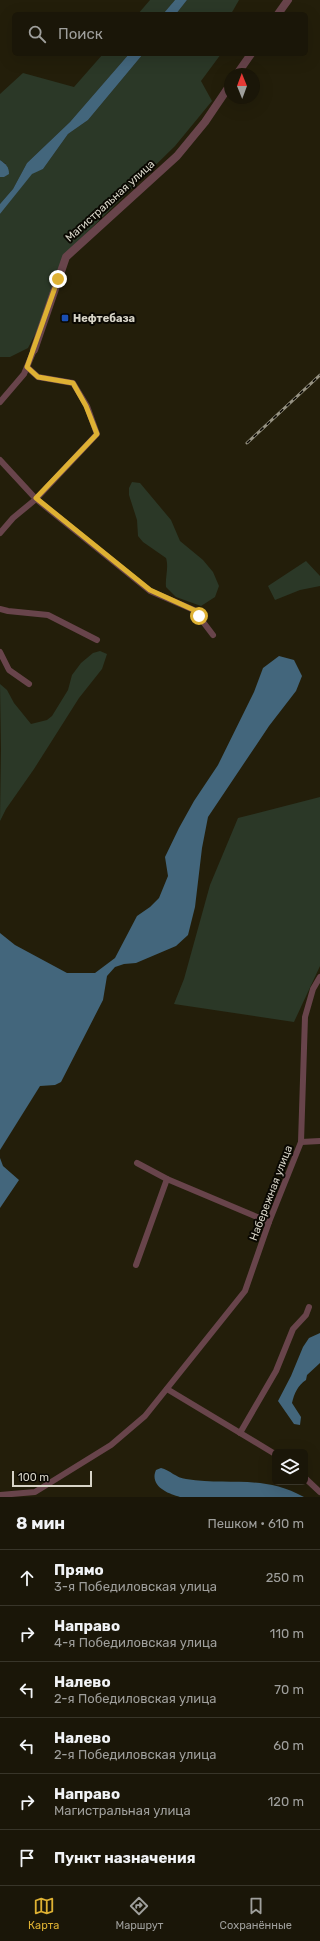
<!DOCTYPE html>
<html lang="ru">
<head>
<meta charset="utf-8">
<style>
  :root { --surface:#1a1608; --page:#231f12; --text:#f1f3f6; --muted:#9f9f9c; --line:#383529; --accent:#deb133 }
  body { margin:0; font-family:Rubik,sans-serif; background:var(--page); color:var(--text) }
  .controls { position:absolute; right:12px; bottom:12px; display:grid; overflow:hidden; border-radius:6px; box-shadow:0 4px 16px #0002 }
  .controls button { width:36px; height:36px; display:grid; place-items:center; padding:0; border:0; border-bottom:1px solid var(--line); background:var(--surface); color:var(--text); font:20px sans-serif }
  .compass { position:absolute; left:224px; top:68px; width:36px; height:36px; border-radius:50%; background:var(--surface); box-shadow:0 4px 16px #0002; rotate:359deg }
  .scale { position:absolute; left:12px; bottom:10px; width:80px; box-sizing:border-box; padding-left:4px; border:2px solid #d7d4c7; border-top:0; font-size:11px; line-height:14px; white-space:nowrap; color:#d7d4c7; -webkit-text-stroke:3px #0a0802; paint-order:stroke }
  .stop { position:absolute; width:12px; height:12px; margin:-9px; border:3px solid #deb133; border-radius:50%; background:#fff }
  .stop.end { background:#deb133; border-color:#fff; box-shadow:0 1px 4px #0008 }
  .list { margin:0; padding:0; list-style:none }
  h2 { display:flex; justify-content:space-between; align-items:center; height:52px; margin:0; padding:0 16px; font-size:17px }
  h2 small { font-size:13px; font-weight:400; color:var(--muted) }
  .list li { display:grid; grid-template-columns:26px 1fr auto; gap:12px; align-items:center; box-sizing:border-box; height:56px; padding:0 16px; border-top:1px solid var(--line) }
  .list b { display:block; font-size:15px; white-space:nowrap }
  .list p { margin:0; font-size:13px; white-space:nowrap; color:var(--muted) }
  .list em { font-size:13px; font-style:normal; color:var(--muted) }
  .icon { flex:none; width:22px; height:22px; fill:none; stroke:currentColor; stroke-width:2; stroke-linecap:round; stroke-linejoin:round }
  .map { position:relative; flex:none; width:320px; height:1497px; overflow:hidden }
  .search { position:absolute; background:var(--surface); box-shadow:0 4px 16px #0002; left:12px; right:12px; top:12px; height:44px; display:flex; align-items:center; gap:10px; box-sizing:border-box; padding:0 14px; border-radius:6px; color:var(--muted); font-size:15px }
  .sheet { height:388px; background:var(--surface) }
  nav { display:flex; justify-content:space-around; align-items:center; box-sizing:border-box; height:56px; border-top:1px solid var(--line); background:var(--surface); font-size:11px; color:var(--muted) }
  nav a { display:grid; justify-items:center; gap:2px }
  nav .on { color:var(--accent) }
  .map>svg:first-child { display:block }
</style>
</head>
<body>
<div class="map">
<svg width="320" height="1497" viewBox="0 0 320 1497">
  <rect width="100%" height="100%" fill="#231e0a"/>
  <g fill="#2b3827">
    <path d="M150,0H175L163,14H138Z"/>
    <path d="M187,0H239L231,14H176Z"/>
    <path d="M103,54H129L70,122L27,163L13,189L0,204V177H4L6,164L0,160V94L23,73L74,87Z"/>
    <path d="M143,54H221L201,81L212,101L175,146L63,256L38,329L28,348L10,357H0V214L32,173L43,169L68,134L88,120Z"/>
    <path d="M132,482L140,483L171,520L180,541L203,560L213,572L219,586L215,597L201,606L176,597L166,587C165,577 169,568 166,558L143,542L138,536L137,520L129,495V488Z"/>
    <path d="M306,561L320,576V586L300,590L275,600L268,586Z"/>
    <path d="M100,651L107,654L102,669L79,698L34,769L6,809L0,821L1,749L0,684L7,690L14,703L31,724L47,720L52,716L68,690L72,675L81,663L93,653Z"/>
    <path d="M320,797V966L294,1022L174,1004L184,979L210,885L238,818Z"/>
  </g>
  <g fill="#43667c">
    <path d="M175,0H187L176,14H163Z"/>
    <path d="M129,54H143L88,120L68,134L43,169L32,174L0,214V204L13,189L27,163L70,122Z"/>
    <path d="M0,160C6,164 9,167 9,174L4,177H0Z"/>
    <path d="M279,656L294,660L302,676L296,691L269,726L208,817L202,848L195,907L188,935L176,946L136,963L124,964L115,967L107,976L103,1000L61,1082L55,1085L40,1086L0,1150V933L15,945L67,973H95L115,958L137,916L150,907L159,898L168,876L165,857L179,828L194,801L218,765L254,692L263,668Z"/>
    <path d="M0,1158L3,1166L19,1180L0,1208Z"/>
    <path d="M320,1333V1363L307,1375L306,1380C298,1385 294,1394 292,1403L301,1417L300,1425L294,1424L278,1401L291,1376L303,1347L309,1338Z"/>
    <path d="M161,1468C170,1470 176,1478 186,1479C229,1486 263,1474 304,1497H180C168,1494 149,1486 156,1470Z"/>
  </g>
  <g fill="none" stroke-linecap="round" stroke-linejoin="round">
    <g stroke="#68444b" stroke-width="6">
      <path d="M0,402L24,374L34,350"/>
      <path d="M0,460L36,499L150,591L194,610L213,635"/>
      <path d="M0,533L13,518L36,499L97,434L87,406L73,383L38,377L27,367"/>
      <path d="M0,609L8,611L48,615L97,640"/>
      <path d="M0,652L9,670L29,684"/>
      <path d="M301,1142L320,1141"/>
      <path d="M137,1163L167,1179L269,1222"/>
      <path d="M136,1265L167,1179"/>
      <path d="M167,1389L275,1454"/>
      <path d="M240,1433L276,1371L293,1329L306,1315L309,1307"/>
      <path d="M305,1478L320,1492"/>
      <path d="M0,1495L35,1492L111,1445L145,1416L245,1291L269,1222L301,1142L305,1017L313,989L320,977"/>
    </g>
    <g stroke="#68444b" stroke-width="8">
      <path d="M278,14L288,0"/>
      <path d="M237,74L251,54"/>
      <path d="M34,350L66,257L177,156L205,122L230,85"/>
    </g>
    <g stroke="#969282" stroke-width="3">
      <path id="rail" d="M247,443L320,375"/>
    </g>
    <use href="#rail" stroke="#0a0802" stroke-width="1.5" stroke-dasharray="4.5" stroke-linecap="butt"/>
  </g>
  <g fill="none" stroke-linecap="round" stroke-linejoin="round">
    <path stroke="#deb133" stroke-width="5" d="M58,279L27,367L38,377L73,383L86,406L97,434L36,498L150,590L194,610L199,616"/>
  </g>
  <rect fill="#1a4fb4" stroke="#0a0802" stroke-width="1.5" x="61" y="314" width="8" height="8" rx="2"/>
  <g text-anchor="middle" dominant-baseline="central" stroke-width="4" stroke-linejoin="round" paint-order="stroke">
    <g font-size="11" fill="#d7d4c7" stroke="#0a0802">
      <text transform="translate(110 201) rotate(-42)">Магистральная улица</text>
      <text transform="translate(271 1193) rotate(-69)">Набережная улица</text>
    </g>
    <g font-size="11" font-weight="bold" fill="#d7d4c7" stroke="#0a0802" text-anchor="start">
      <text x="73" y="318">Нефтебаза</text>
    </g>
  </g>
</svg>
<div class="controls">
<button><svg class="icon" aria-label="layers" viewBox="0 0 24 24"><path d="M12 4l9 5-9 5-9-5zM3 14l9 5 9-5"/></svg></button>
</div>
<svg class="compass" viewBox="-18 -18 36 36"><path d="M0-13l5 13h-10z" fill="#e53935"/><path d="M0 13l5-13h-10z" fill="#9f9f9c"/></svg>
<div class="scale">100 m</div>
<div class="stop" style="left:199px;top:616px"></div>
<div class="stop end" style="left:58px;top:279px"></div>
<div class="search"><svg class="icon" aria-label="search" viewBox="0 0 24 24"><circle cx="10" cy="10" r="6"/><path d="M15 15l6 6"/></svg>Поиск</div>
</div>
<section class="sheet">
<h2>8 мин<small>Пешком · 610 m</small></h2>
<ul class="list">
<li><svg class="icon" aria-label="ahead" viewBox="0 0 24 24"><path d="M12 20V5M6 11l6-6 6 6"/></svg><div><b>Прямо</b><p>3-я Победиловская улица</p></div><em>250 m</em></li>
<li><svg class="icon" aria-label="right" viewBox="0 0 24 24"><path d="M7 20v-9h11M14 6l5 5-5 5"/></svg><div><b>Направо</b><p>4-я Победиловская улица</p></div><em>110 m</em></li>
<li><svg class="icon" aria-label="left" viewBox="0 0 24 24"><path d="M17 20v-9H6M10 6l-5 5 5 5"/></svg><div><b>Налево</b><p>2-я Победиловская улица</p></div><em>70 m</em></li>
<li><svg class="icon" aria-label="left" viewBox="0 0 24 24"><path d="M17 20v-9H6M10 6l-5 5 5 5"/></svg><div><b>Налево</b><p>2-я Победиловская улица</p></div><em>60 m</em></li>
<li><svg class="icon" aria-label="right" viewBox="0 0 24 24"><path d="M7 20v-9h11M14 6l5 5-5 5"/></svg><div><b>Направо</b><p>Магистральная улица</p></div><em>120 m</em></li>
<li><svg class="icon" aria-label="arrive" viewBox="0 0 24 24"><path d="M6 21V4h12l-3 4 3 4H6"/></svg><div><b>Пункт назначения</b></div></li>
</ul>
</section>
<nav>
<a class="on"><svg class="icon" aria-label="map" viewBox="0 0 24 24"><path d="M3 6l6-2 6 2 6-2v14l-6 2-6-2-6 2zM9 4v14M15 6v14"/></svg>Карта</a>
<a><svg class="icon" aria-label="directions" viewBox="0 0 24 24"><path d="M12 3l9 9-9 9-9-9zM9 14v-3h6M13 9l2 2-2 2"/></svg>Маршрут</a>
<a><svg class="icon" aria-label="saved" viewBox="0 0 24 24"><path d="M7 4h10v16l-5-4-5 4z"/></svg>Сохранённые</a>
</nav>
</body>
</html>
